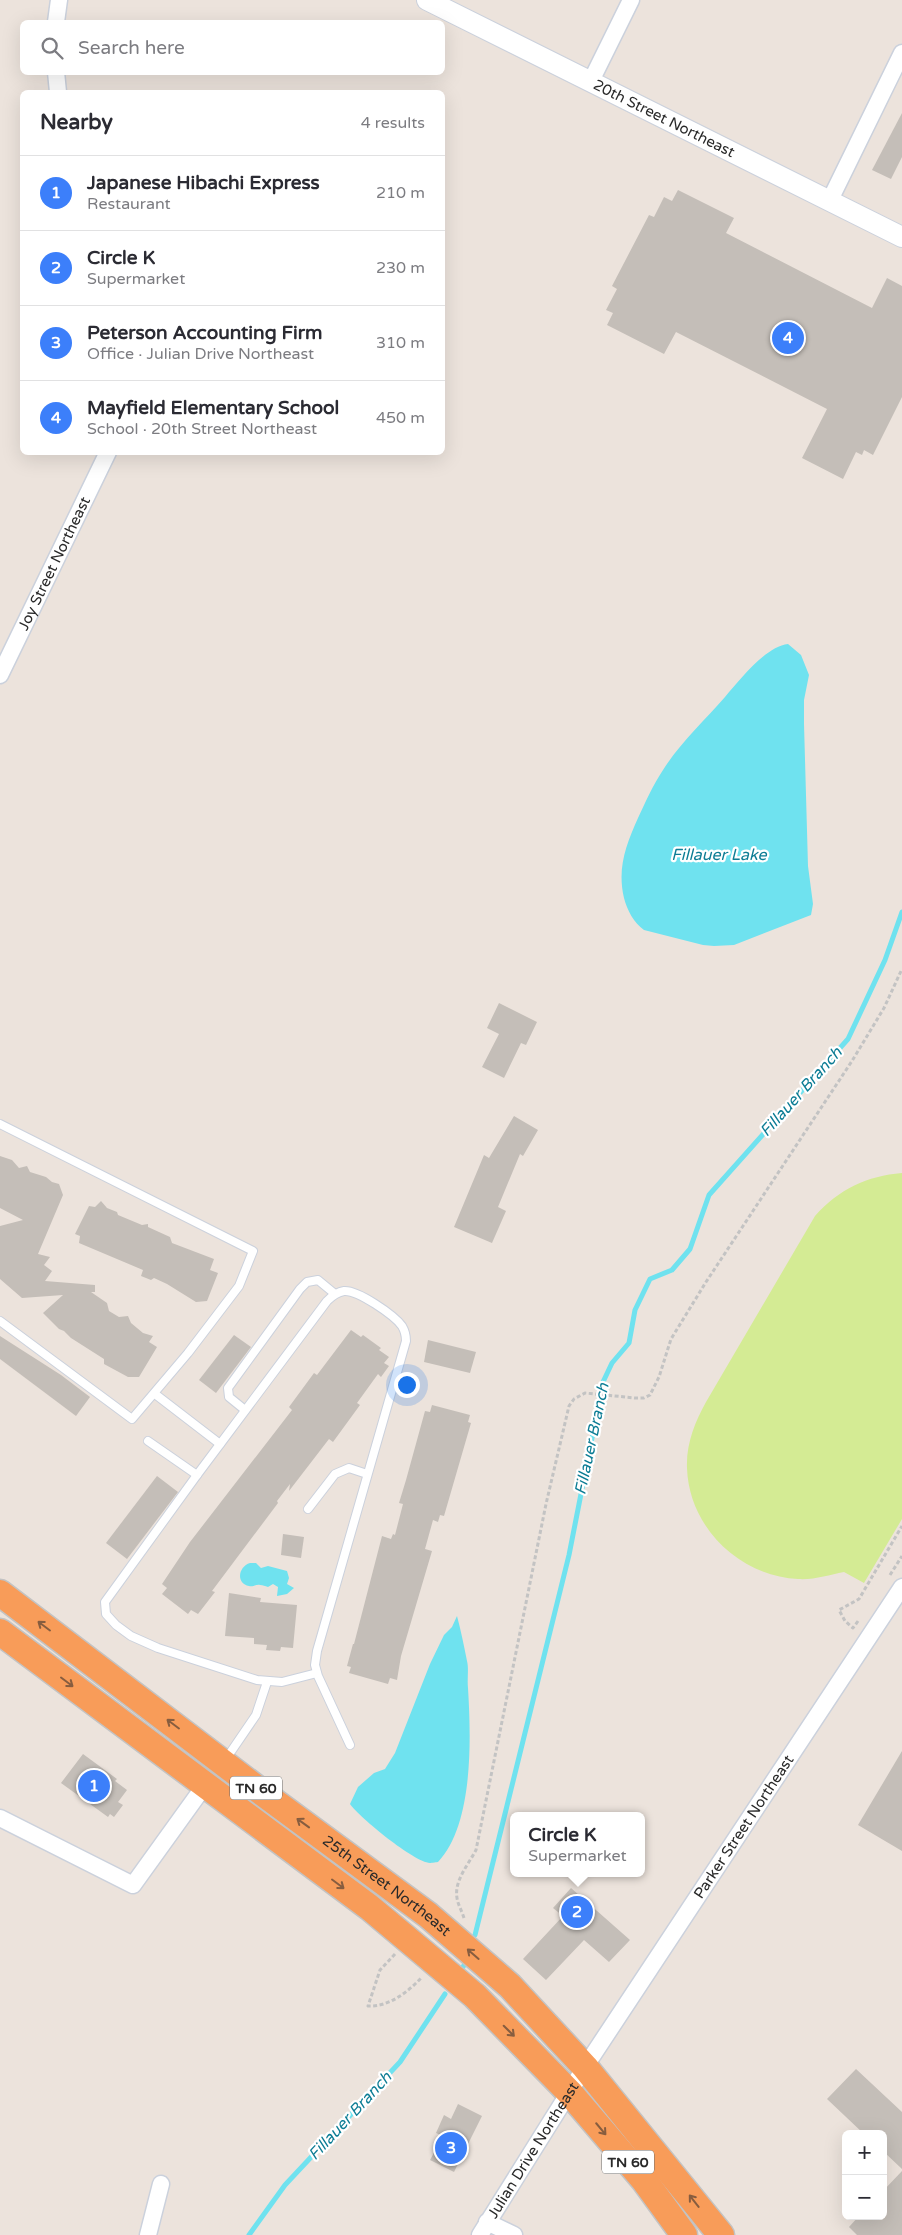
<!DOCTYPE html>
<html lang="en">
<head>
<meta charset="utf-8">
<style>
  :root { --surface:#fff; --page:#f2f2f3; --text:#2b2b33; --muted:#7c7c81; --line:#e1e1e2; --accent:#3c7ffa }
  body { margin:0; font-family:"Varela Round",sans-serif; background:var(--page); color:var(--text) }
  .controls { position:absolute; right:15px; bottom:15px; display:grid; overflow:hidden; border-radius:8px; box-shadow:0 5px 20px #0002 }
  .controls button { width:45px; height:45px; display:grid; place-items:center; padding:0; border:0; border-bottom:1px solid var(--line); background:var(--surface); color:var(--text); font:25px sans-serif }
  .you { position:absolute; left:406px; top:1384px; width:18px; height:18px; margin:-12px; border:4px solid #fff; border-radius:50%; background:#1a73e8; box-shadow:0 0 0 8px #1a73e833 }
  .badge { display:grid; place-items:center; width:32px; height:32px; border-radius:50%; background:var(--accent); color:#fff; font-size:16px; font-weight:700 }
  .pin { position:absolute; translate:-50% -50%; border:2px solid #fff; box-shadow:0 1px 5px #0006 }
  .popup { position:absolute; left:510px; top:1812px; width:135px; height:65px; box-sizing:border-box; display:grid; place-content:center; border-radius:8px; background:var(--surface); filter:drop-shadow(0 1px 4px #0005); font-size:16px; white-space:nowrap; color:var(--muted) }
  .popup b { font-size:19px; color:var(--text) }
  .popup::after { content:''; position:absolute; left:50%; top:100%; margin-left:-10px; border:10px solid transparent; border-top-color:var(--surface) }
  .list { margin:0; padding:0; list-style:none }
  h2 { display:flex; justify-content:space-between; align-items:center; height:65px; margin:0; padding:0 20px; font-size:21px }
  h2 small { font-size:16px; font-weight:400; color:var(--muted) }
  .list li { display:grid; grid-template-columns:32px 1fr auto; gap:15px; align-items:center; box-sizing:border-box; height:75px; padding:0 20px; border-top:1px solid var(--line) }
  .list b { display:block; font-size:19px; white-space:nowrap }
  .list p { margin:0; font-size:16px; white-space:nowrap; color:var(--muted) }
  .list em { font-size:16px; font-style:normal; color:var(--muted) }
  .icon { flex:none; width:28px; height:28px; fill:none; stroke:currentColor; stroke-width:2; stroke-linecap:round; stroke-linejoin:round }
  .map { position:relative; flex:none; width:902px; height:2235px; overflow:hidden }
  .search { position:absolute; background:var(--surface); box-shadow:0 5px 20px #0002; left:20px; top:20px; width:425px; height:55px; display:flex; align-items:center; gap:12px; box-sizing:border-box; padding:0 18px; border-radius:8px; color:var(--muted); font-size:19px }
  .panel { position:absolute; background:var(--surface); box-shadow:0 5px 20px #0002; left:20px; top:90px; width:425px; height:365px; border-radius:8px }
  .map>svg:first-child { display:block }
</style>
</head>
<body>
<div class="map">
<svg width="902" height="2235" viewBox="0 0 902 2235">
  <rect width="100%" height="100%" fill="#ece3dc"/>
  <path fill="#d4eb94" d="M902,1173V1519L864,1583L844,1572C829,1575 814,1580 798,1579C740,1576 689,1528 687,1468C686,1444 695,1422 706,1402L815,1216C839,1189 867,1176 902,1173Z"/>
  <g fill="#6fe2ef">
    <path d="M788,644L801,655L809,675L804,700V724L808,866L813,904L811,915L734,945L714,946L703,945L644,930C634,923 627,910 624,898C617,868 626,845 638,818C646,801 653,785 663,770C680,743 704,721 725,697C739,681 766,646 788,644Z"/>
    <path d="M250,1563H256L261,1568L268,1566L287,1571L289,1578L287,1584L294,1588L287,1594L277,1596L278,1587L273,1584L268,1587C265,1586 263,1585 260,1585C257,1584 253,1587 249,1586C235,1583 239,1566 250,1563Z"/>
    <path d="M457,1616C461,1631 464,1646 467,1661C469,1669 467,1679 468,1688C471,1737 474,1824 438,1862C438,1862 431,1863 430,1863C414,1862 360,1818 350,1804L358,1787L374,1773L385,1769L395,1753L430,1664L444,1635L452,1627Z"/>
  </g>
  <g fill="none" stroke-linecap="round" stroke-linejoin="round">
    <g stroke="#6fe2ef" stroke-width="5">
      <path d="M475,1935L569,1555L603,1382L612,1363L629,1343L635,1310L650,1279L672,1270L690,1249L709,1195L848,1039L885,960L902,912"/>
      <path d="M463,1967L467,1960"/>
      <path d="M249,2235L285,2185L400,2062L445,1994"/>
    </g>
  </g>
  <g fill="#c4beb8">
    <path d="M902,113V157L891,179L872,170Z"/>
    <path d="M678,190L734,218L726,233L872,308L887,278L902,286V397L873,455L864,450L862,455L856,452L843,479L802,458L827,409L676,332L664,354L607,325L613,313L606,310L617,289L612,286L649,215L654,217L664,197L672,201Z"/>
    <path d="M499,1003L537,1022L526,1045L521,1043L504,1078L482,1067L499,1034L487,1028Z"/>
    <path d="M514,1116L538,1130L523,1156L520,1154L498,1207L506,1211L492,1243L454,1227L484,1155L489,1158Z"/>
    <path d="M0,1156L12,1160L19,1168L27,1166L30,1172L46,1177L52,1182L59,1184L63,1195L38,1254L50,1257L44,1265L52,1271L45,1281L95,1285V1292H91L107,1303L109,1311L119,1317L128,1316L131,1323L143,1333L153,1336L149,1342L157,1347L139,1377H128L104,1364V1359L71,1338L64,1331L59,1329L43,1313L63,1295L22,1298L0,1279V1226L23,1220L0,1208Z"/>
    <path d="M101,1201L107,1208L117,1212L118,1215L142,1225L148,1224V1227L170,1237L172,1243L214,1259L210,1270L218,1273L207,1301L196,1302L167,1284L154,1278L151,1280L141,1276L143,1270L79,1243L80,1236L75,1234L89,1206L95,1207Z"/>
    <path d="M351,1330L361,1337L363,1335L381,1348L379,1350L389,1357L384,1363L389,1366L381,1377L378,1374L357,1403L360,1405L333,1442L329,1439L289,1491L290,1484L277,1501L278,1503L212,1591L215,1592L198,1614L191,1610L188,1614L162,1594L167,1588L162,1584L190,1542L292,1410L289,1407L314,1373L317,1375Z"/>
    <path d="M234,1335L251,1347L216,1393L199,1380Z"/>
    <path d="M0,1336L61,1375L90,1397L76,1416L0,1359Z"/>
    <path d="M428,1340L476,1352L470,1373L424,1362Z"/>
    <path d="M432,1405L470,1415L468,1422L471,1423L444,1516L440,1515L438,1522L433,1520L425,1549L432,1551L401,1656L397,1680L390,1678L388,1684L349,1673L351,1667L347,1666L353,1644H354L382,1536L391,1539L393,1534L395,1535L403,1504L399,1503L406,1480L425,1411L430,1412Z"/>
    <path d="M157,1476L178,1492L127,1559L106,1543Z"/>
    <path d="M283,1534L304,1537L301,1558L281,1555Z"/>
    <path d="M229,1593L261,1598L260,1602L297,1605L293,1648L281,1647L280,1651L266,1650L267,1645L254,1644V1638L225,1636Z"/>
    <path d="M902,1751V1851L858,1825Z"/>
    <path d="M83,1754L117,1779L115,1781L127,1790L118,1802L123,1805L114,1817L110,1814L108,1817L61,1783Z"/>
    <path d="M571,1888L630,1940L609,1962L584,1940L546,1980L523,1959L563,1916L553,1908Z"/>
    <path d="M856,2069L902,2112V2169L883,2151V2134H864L827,2099Z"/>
    <path d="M458,2104L482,2116L454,2172L430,2160L443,2136L436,2133L444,2115L451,2119Z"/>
    <path d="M902,2171V2235H857L849,2227L859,2216H883V2191Z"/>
  </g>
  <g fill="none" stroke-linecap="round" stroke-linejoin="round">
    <g stroke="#cbd1dc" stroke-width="10">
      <g id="service">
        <path d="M0,1124L253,1251L239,1286L188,1353L132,1419L0,1321"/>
        <path d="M155,1394L220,1444"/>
        <path d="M245,1410L229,1397L228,1388L300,1289L307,1282L318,1280L335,1294"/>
        <path d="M148,1441L197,1475"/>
        <path d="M308,1509L335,1474L349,1468L367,1474"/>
        <path d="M317,1673L282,1682L257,1680L158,1648L131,1636L116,1625L106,1614L105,1602L197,1475L327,1301C332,1296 337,1292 344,1291C358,1290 394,1315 402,1326C405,1331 406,1335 406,1341L317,1651L315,1665L318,1676L350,1745"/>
        <path d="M226,1759L256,1715L267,1682"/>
      </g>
    </g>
    <g stroke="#cbd1dc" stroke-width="19">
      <g id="minor">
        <path d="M56,22L59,0"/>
        <path d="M56,72L58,92"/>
        <path d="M591,81L631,0"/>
        <path d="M830,200L902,53"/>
        <path id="s1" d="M0,675L108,452"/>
        <path d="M0,1818L133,1885L205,1785"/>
        <path d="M487,2222L514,2235"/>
        <path d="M148,2235L161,2184"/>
        <path id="s2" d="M480,2235L585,2067L902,1587"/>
      </g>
    </g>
    <g stroke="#cbd1dc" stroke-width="22">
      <g id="tertiary">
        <path id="s3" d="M427,0L902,237"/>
      </g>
    </g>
    <g stroke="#c3c3c3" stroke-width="29">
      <g id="trunk">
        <path id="s4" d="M0,1593L268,1797L428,1915L510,1986L585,2067L721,2235"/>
        <path d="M0,1632L369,1907L475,1996L569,2092L644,2180L684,2235"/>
      </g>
    </g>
    <g stroke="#c3c3c3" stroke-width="3" stroke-dasharray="4 2.5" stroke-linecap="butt">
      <path d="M890,1575L902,1556"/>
      <path d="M858,1621L853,1628L845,1621L839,1610L859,1599L902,1526"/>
      <path d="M464,1918C462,1911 458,1905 457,1898C454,1881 468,1865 476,1850L546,1504L569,1406L574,1399L585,1393L635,1398H644L650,1395L659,1377L671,1339L706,1282L852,1061L884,1008L902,969"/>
      <path d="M395,1954L380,1970L368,2006C389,2007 408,1992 422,1977"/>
    </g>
    <use href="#service" stroke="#fff" stroke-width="8"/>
    <use href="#minor" stroke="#fff" stroke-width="16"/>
    <use href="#tertiary" stroke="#fff" stroke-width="20"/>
    <use href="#trunk" stroke="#f89c59" stroke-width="26"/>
  </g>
  <defs><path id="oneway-shaft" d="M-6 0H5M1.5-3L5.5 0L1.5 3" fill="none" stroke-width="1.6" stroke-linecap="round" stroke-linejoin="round" transform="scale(1.25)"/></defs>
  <g stroke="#875d3f">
    <use href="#oneway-shaft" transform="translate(44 1626) rotate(-143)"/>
    <use href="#oneway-shaft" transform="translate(67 1682) rotate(37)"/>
    <use href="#oneway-shaft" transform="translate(173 1724) rotate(-143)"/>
    <use href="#oneway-shaft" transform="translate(303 1823) rotate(-144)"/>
    <use href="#oneway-shaft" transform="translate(338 1884) rotate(37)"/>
    <use href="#oneway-shaft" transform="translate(473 1954) rotate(-139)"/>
    <use href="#oneway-shaft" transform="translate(509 2031) rotate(45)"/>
    <use href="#oneway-shaft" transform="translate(601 2129) rotate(50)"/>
    <use href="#oneway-shaft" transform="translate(694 2201) rotate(-128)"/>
  </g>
  <g text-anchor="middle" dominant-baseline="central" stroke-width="4.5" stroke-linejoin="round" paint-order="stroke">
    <g fill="#fff" stroke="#6a6a6a" stroke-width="1">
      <rect x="230" y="1776.5" width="52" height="23" rx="4"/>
      <rect x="602" y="2150.5" width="52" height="23" rx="4"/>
    </g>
    <g font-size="14" font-weight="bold" fill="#2a2a2a">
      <text x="256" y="1788">TN 60</text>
      <text x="628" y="2162">TN 60</text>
    </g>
    <g font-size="15" fill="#2a2a2a" stroke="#fff">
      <text stroke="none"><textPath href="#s3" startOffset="265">20th Street Northeast</textPath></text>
      <text stroke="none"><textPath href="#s1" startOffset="124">Joy Street Northeast</textPath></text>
      <text stroke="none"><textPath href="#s2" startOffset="486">Parker Street Northeast</textPath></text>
      <text stroke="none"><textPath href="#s4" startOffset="485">25th Street Northeast</textPath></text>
      <text stroke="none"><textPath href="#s2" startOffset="100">Julian Drive Northeast</textPath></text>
    </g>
    <g font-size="16" font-style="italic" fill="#0d7d95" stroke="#fff">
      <text x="719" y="855">Fillauer Lake</text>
      <text transform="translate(801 1092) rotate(-48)">Fillauer Branch</text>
      <text transform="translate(592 1439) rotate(-78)">Fillauer Branch</text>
      <text transform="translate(350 2116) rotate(-47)">Fillauer Branch</text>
    </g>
  </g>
</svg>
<div class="controls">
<button>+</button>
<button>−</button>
</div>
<div class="you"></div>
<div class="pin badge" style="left:94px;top:1786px">1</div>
<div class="pin badge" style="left:577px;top:1912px">2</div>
<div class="popup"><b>Circle K</b>Supermarket</div>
<div class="pin badge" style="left:451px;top:2148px">3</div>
<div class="pin badge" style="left:788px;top:338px">4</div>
<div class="search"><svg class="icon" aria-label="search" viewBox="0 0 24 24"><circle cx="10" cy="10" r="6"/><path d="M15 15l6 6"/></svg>Search here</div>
<section class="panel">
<h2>Nearby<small>4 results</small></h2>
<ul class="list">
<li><span class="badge">1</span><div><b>Japanese Hibachi Express</b><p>Restaurant</p></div><em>210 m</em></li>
<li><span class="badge">2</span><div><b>Circle K</b><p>Supermarket</p></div><em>230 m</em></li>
<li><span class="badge">3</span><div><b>Peterson Accounting Firm</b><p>Office · Julian Drive Northeast</p></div><em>310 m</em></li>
<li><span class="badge">4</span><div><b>Mayfield Elementary School</b><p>School · 20th Street Northeast</p></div><em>450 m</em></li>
</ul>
</section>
</div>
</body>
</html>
